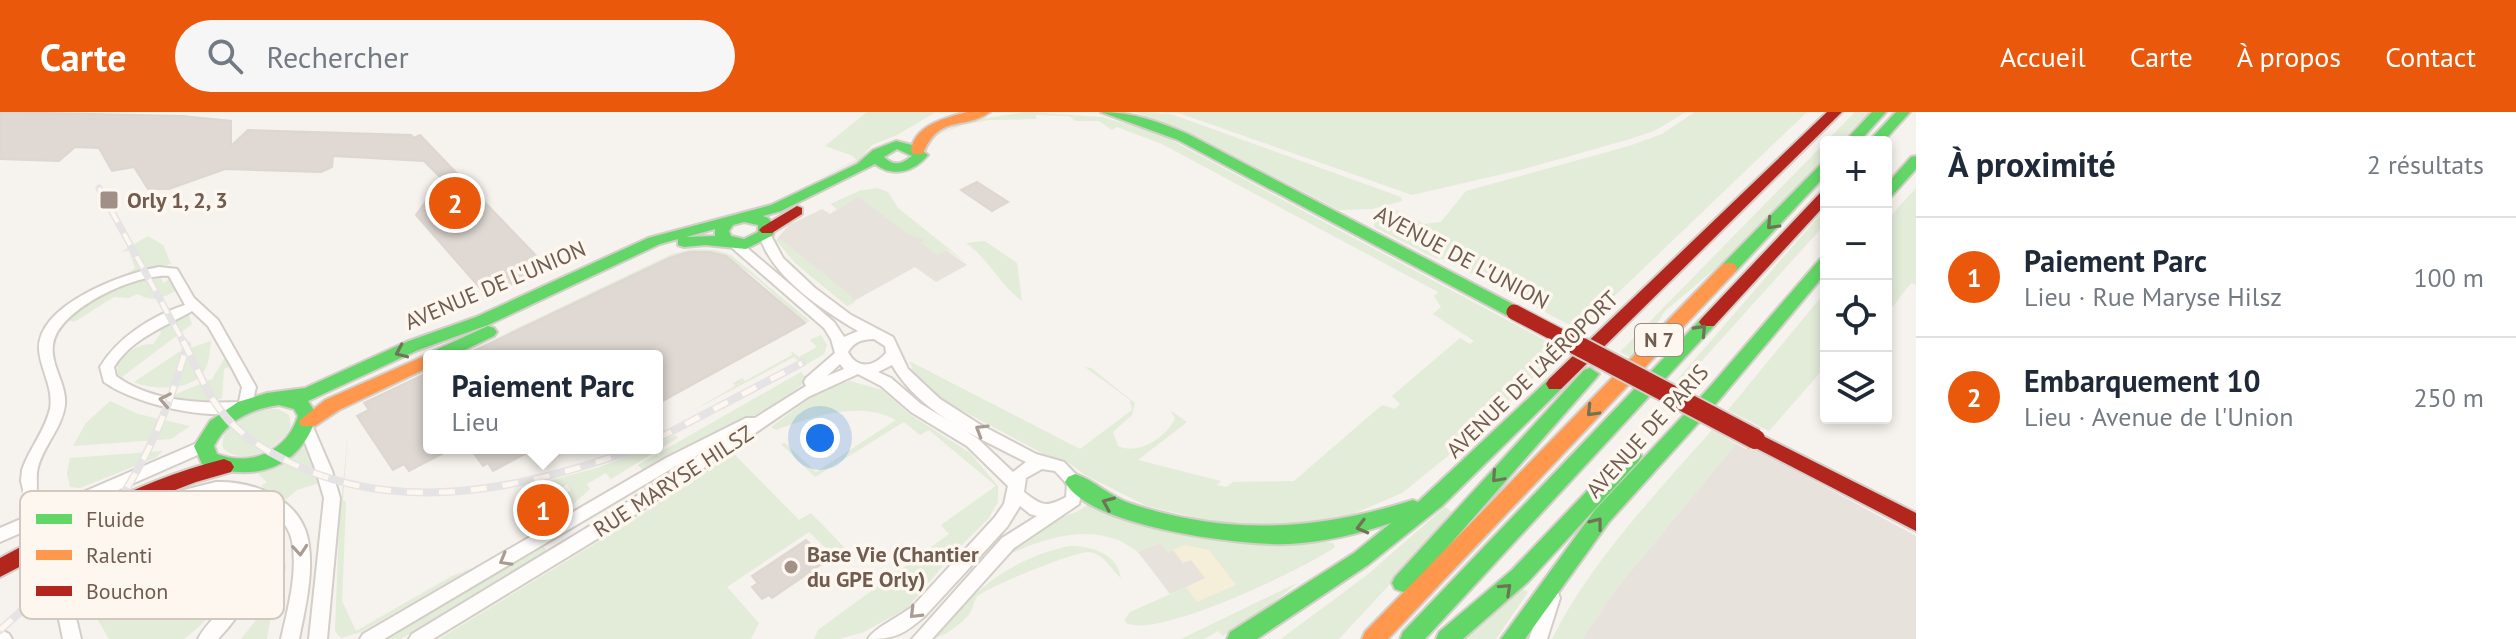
<!DOCTYPE html>
<html lang="fr">
<head>
<meta charset="utf-8">
<style>
  :root { --surface:#fff; --page:#f6f6f7; --text:#1f2937; --muted:#747a83; --line:#e0e1e3; --accent:#ea580c }
  body { margin:0; font-family:"PT Sans",sans-serif; background:var(--page); color:var(--text) }
  .controls { position:absolute; right:24px; top:24px; display:grid; overflow:hidden; border-radius:8px; box-shadow:0 4px 12px #0003 }
  .controls button { width:72px; height:72px; display:grid; place-items:center; padding:0; border:0; border-bottom:2px solid var(--line); background:var(--surface); color:var(--text); font:40px sans-serif }
  .you { position:absolute; left:820px; top:326px; width:28px; height:28px; margin:-20px; border:6px solid #fff; border-radius:50%; background:#1a73e8; box-shadow:0 0 0 12px #1a73e833 }
  .badge { display:grid; place-items:center; width:52px; height:52px; border-radius:50%; background:var(--accent); color:#fff; font-size:26px; font-weight:700 }
  .pin { position:absolute; translate:-50% -50%; border:4px solid #fff; box-shadow:0 2px 8px #0006 }
  .popup { position:absolute; left:423px; top:238px; width:240px; height:104px; box-sizing:border-box; display:grid; place-content:center; border-radius:8px; background:var(--surface); filter:drop-shadow(0 2px 6px #0005); font-size:26px; white-space:nowrap; color:var(--muted) }
  .popup b { font-size:30px; color:var(--text) }
  .popup::after { content:''; position:absolute; left:50%; top:100%; margin-left:-16px; border:16px solid transparent; border-top-color:var(--surface) }
  .list { margin:0; padding:0; list-style:none }
  h2 { display:flex; justify-content:space-between; align-items:center; height:104px; margin:0; padding:0 32px; font-size:34px }
  h2 small { font-size:26px; font-weight:400; color:var(--muted) }
  .list li { display:grid; grid-template-columns:52px 1fr auto; gap:24px; align-items:center; box-sizing:border-box; height:120px; padding:0 32px; border-top:2px solid var(--line) }
  .list b { display:block; font-size:30px; white-space:nowrap }
  .list p { margin:0; font-size:26px; white-space:nowrap; color:var(--muted) }
  .list em { font-size:26px; font-style:normal; color:var(--muted) }
  .icon { flex:none; width:44px; height:44px; fill:none; stroke:currentColor; stroke-width:2; stroke-linecap:round; stroke-linejoin:round }
  .map { position:relative; flex:none; width:1916px; height:527px; overflow:hidden }
  header { display:flex; align-items:center; gap:48px; box-sizing:border-box; height:112px; padding:0 40px; background:var(--accent); color:#fff }
  header strong { font-size:38px }
  nav { display:flex; gap:44px; margin-inline-start:auto; font-size:28px }
  .search { width:560px; height:72px; background:var(--page); display:flex; align-items:center; gap:20px; box-sizing:border-box; padding:0 28px; border-radius:44px; color:var(--muted); font-size:30px }
  main { display:flex }
  aside { flex:1; background:var(--surface) }
  .map>svg:first-child { display:block }
</style>
</head>
<body>
<header>
<strong>Carte</strong>
<div class="search"><svg class="icon" aria-label="search" viewBox="0 0 24 24"><circle cx="10" cy="10" r="6"/><path d="M15 15l6 6"/></svg>Rechercher</div>
<nav><a>Accueil</a><a>Carte</a><a>À propos</a><a>Contact</a></nav>
</header>
<main>
<div class="map">
<svg width="1916" height="527" viewBox="0 0 1916 527">
  <rect width="100%" height="100%" fill="#f6f2ed"/>
  <g fill="#e8e2dd">
    <path d="M862,78L967,153L936,170L915,155L854,189L777,127L789,113L822,97L830,102L838,97L831,92Z"/>
    <path d="M1736,332L1746,337L1751,335L1916,424V527H1582L1617,476Z"/>
    <path d="M1160,431L1168,440L1185,433L1236,473L1197,490L1186,475L1170,482L1138,440Z"/>
  </g>
  <g fill="#e3ebd9">
    <path d="M867,0H936L897,23L872,33L859,48L816,68L856,48L853,44L825,34Z"/>
    <path d="M1026,0L1102,5L1158,21L1563,238L1448,344L1402,381L1353,402L1321,409L1318,416L1243,417L1147,394L1085,363L1069,351L1044,342L946,290L924,276L910,259L912,255L909,249L1080,337L1132,298L1130,288L1085,255L1091,256L1135,291L1132,303L1113,320L1118,334C1138,344 1167,325 1175,306L1170,298L1187,310L1138,348L1221,369L1217,373L1227,375L1233,370L1294,369L1382,293L1395,297L1400,292L1392,284L1460,226L1470,232L1474,229L1433,202L1441,195L1434,184L1438,180L1162,32L1117,15L1112,18L1099,9H1076L1069,4L1036,3V7L989,8L963,13L931,25L967,9Z"/>
    <path d="M1135,0L1171,2L1401,85L1402,89L1372,97L1339,98L1194,23Z"/>
    <path d="M1176,0H1686L1654,19L1630,27L1524,57L1412,83Z"/>
    <path d="M1695,0H1807L1579,218L1444,147L1435,146L1374,115L1375,104L1394,97L1424,112L1441,110L1466,79L1629,34L1662,22Z"/>
    <path d="M1855,0H1870L1840,30H1826V44L1736,139L1665,199L1643,233L1630,245L1620,240Z"/>
    <path d="M877,76L888,80L898,96L968,152L948,138L938,143L920,131L925,127L911,124L858,85L838,98L831,92L859,79Z"/>
    <path d="M1916,76V173L1911,171L1886,203V109Z"/>
    <path d="M1826,96V111L1681,272L1676,269Z"/>
    <path d="M148,124L163,133L171,152L128,161L135,156L129,139L121,140Z"/>
    <path d="M781,127L850,183L855,190L847,194L795,151L776,128Z"/>
    <path d="M985,129L1017,151L1022,189C999,172 989,147 966,131Z"/>
    <path d="M692,137L715,138L731,143L810,209L805,211C765,177 727,123 670,146L459,244L672,142Z"/>
    <path d="M167,163L161,166L163,171L170,167L176,179C161,186 153,191 138,182L128,186L114,185L74,210L67,208C91,183 133,165 167,163Z"/>
    <path d="M1826,179V254L1769,319L1728,298Z"/>
    <path d="M188,201L192,212L122,265L118,263L117,253C127,240 136,232 153,232L161,221L160,214Z"/>
    <path d="M821,223L827,233L824,242L804,254L794,245L692,299L735,274L733,271L742,266L745,269L792,243L791,239L799,245L817,235L810,228Z"/>
    <path d="M211,229C210,238 209,254 203,261C190,279 151,278 134,270L179,240Z"/>
    <path d="M226,244L232,254L224,257L222,286L208,292L169,285L212,267Z"/>
    <path d="M801,260L808,268L777,292L643,358L638,353Z"/>
    <path d="M850,269L882,278L909,302L970,341L998,374V390L988,407L954,441L907,496L864,520L839,527H814L818,518L949,422L941,413L996,374L929,318L920,323L904,310L815,365L781,332L785,331L816,360L896,308C859,288 813,305 776,318L771,315L821,278Z"/>
    <path d="M110,289L138,302L190,314L171,327L73,334L86,311Z"/>
    <path d="M278,297L289,303L291,314C281,336 243,356 223,336C219,308 256,296 278,297Z"/>
    <path d="M1712,318L1736,332L1617,476L1582,527H1552C1591,449 1655,383 1712,318Z"/>
    <path d="M348,320L343,388L346,391L342,489L356,519L452,464L473,456L361,520L341,526L335,519L339,413Z"/>
    <path d="M675,323L678,326L611,367L606,361L587,372L590,377L571,394L560,397L553,386L571,379L567,372L551,383L542,371L600,355L648,336H657V332Z"/>
    <path d="M307,333L313,355L322,370L297,378L285,388L261,374L267,370L258,362L290,347Z"/>
    <path d="M163,339L155,346L80,376L70,375L67,361L70,346Z"/>
    <path d="M733,341L799,408L811,401L845,436L834,444L809,420L727,475L759,511L751,527H439L629,411Z"/>
    <path d="M1088,392L1333,431L1335,435C1304,457 1157,527 1126,511L1125,507L1130,500L1186,475L1197,490L1236,472L1185,433L1168,441L1160,431L1138,440C1133,437 1125,431 1118,428C1079,413 1038,429 1003,445C1018,429 1038,416 1058,407C1069,402 1079,401 1088,392Z"/>
    <path d="M1445,395L1455,402L1339,527H1281L1367,463Z"/>
    <path d="M155,402L138,411C146,409 154,404 161,402C176,399 195,407 208,415C262,451 222,498 184,527H109L95,503L100,499L93,486L88,489L77,465L109,448L100,420Z"/>
    <path d="M93,422L102,447L76,462L67,435Z"/>
    <path d="M543,434L547,439L401,527H384Z"/>
    <path d="M1069,434C1091,434 1117,441 1121,466C1110,457 1106,443 1089,440C1078,438 984,476 977,485C973,490 973,497 970,501C963,511 941,527 930,527C974,480 1004,449 1069,434Z"/>
    <path d="M287,448L278,502L271,504L267,527H241L274,485Z"/>
    <path d="M1297,471L1268,495L1223,524L1218,519L1204,527H1181Z"/>
    <path d="M1520,475L1528,480L1496,527H1459Z"/>
  </g>
  <path fill="#f5eed9" d="M1185,433L1209,438L1236,473L1197,490L1186,475L1205,466L1191,448L1183,451L1173,438Z"/>
  <g fill="#dfd8d3" stroke="#ded6d0" stroke-width="2">
    <path d="M0,0L183,4L231,9V34L248,18L411,23L414,26L420,23L547,155L487,184L416,103L442,67L424,49L333,44L332,55L321,60L225,57L169,77H148L134,55L112,59L99,36L75,35L59,49L0,47Z"/>
    <path d="M977,70L1008,90L992,99L961,78Z"/>
    <path d="M689,140H709L726,144L805,211L657,292V244H463L670,146Z"/>
    <path d="M429,260V336H453L409,359L404,352L393,358L357,304L369,298L364,291Z"/>
    <path d="M470,336H536L493,359L488,351L483,354Z"/>
    <path d="M539,380L556,404L543,411L526,386Z"/>
    <path d="M806,428L826,449L772,486L769,483L762,487L752,475L758,471L752,464Z"/>
  </g>
  <g fill="none" stroke-linecap="round" stroke-linejoin="round">
    <g stroke="#d3cec8" stroke-width="4">
      <g id="street">
        <path d="M765,119L769,120L783,146L815,176L851,203L893,225L908,257L940,287L979,312L1036,342L1064,350L1083,370L1079,392L1014,436L932,527H912L1002,426L1037,404L1030,402L1020,394L1007,415L925,504C904,522 896,527 868,527C874,516 901,504 913,494L995,405L1004,392L1008,374L967,334L911,300L881,274L858,262L808,285L620,413L433,527H409L412,522L608,403L702,341L676,354L384,527H360L363,522L666,346L746,306H755L806,274L804,270L806,266L835,241L831,227L824,216L731,135L729,132L731,129H739L834,210L844,225L858,219C821,197 773,166 759,123ZM874,227L885,234L886,241C874,255 857,258 848,240C854,230 862,227 874,227ZM840,252L844,257L827,264ZM892,253C920,302 978,325 1026,350L1013,360L977,326L921,292L891,266L878,260ZM1042,357L1055,359L1067,372L1066,385C1046,396 1042,394 1024,380L1026,366Z"/>
        <path d="M159,155L177,157L194,186L218,208L256,275L251,297C216,312 134,292 104,270L100,255C118,225 152,204 185,193L169,164C137,161 57,197 53,233C50,253 67,272 65,293C62,316 44,333 38,355C35,366 39,376 35,385L30,387L25,385L21,369L22,358C29,337 45,319 50,297C54,276 40,257 39,237C38,192 125,161 159,155ZM192,199L208,214L231,254L242,275L239,290C198,292 150,289 116,264L114,255C132,226 165,215 192,199Z"/>
        <path d="M306,310L311,311L313,315L332,359L340,386L327,527H309L324,386L316,359L299,315L301,311Z"/>
        <path d="M204,328L209,330L211,334L209,338L0,430V416Z"/>
        <path d="M216,370C256,369 304,388 309,434C313,465 305,497 299,527H281C288,496 298,461 292,429C290,419 284,410 277,403C253,379 222,380 191,387C276,409 272,471 218,527H198C209,505 233,494 240,465C244,448 241,432 227,420C185,383 144,402 98,417L92,416L90,411L92,406L129,394L163,386L164,383Z"/>
        <path d="M57,453L63,455L65,460L81,527H63L49,460L51,455Z"/>
        <path d="M1552,479L1558,481L1560,486L1547,527H1529L1544,486L1546,481Z"/>
        <path d="M0,517L9,522L12,527H0Z"/>
      </g>
    </g>
    <g stroke="#d3cec8" stroke-width="4">
      <g id="fast">
        <path d="M1101,0C1133,0 1159,10 1188,22L1520,196L1522,200L1514,206L1508,204L1178,28Z"/>
        <path d="M1872,0H1886L1859,30H1844Z"/>
        <path d="M1896,0H1910L1883,30H1868Z"/>
        <path d="M896,29L916,34L928,43C914,60 893,66 875,52L781,99L763,104L768,106L775,114L773,123L746,137L705,133L684,135L678,133V127L660,132L488,213L418,238L308,289L317,303C300,358 254,371 202,352L194,334L210,309L238,290L267,281L305,276L406,230L476,205L648,126L771,93L857,52L873,38ZM897,37L912,44C902,52 894,55 884,45ZM744,110L758,113V120L744,127L731,124L729,119L733,113ZM715,117V124L686,125ZM279,293L294,297L298,304C287,339 252,355 217,342L214,334C227,308 251,297 279,293Z"/>
        <path d="M1916,44V57L1891,85L1886,86V73L1911,45Z"/>
        <path d="M1826,51V63L1735,160H1723L1721,156L1723,152L1821,52Z"/>
        <path d="M1826,146V161L1720,287L1609,410L1525,527H1501L1595,398L1708,277L1820,147Z"/>
        <path d="M1708,204L1714,206L1717,210L1714,214L1425,527H1400L1403,520L1702,206Z"/>
        <path d="M488,214L494,216L497,220L494,224L452,244H428L431,240Z"/>
        <path d="M1590,256L1599,262L1596,266L1411,477L1403,480L1395,477L1392,471L1395,465L1584,258Z"/>
        <path d="M1555,266L1561,267L1564,272L1561,277L1442,394L1368,453L1257,527H1227L1230,520L1354,441L1391,411C1358,422 1324,430 1289,432C1242,434 1089,415 1065,370L1068,365L1075,362C1094,368 1109,384 1129,391C1227,424 1316,419 1413,388L1418,390L1549,267Z"/>
        <path d="M1632,337L1639,339L1642,344L1639,349L1528,470L1463,527H1436L1439,520L1512,458L1625,339Z"/>
      </g>
    </g>
    <g stroke="#d3cec8" stroke-width="4">
      <g id="slow">
        <path d="M967,0H990C964,19 939,1 923,42H913L911,39C914,13 946,6 967,0Z"/>
        <path d="M1729,151L1735,152L1737,156L1735,160L1388,527H1362L1365,520L1723,152Z"/>
        <path d="M429,242L435,244H429V255L339,298L315,314H301L299,309L325,288Z"/>
      </g>
    </g>
    <g stroke="#d3cec8" stroke-width="4">
      <g id="jam">
        <path d="M1827,0H1842L1561,277H1549L1546,272L1549,267Z"/>
        <path d="M1826,79V92L1714,214H1702L1699,210L1702,206L1821,80Z"/>
        <path d="M797,94L802,96V102L772,121H762L759,118L762,115Z"/>
        <path d="M1755,320L1916,401V419L1748,332L1745,327L1748,322Z"/>
        <path d="M224,347L231,350L234,355L231,360L196,370L144,390L0,465V446C73,407 143,367 224,347Z"/>
      </g>
    </g>
    <use href="#street" fill="#fefdfc" fill-rule="evenodd"/>
    <use href="#fast" fill="#63d668" fill-rule="evenodd"/>
    <use href="#slow" fill="#ff974d" fill-rule="evenodd"/>
    <use href="#jam" fill="#b3261e" fill-rule="evenodd"/>
    <g stroke="#e5e3e4" stroke-width="7">
      <path id="rail-far1" d="M99,76L184,231"/>
    </g>
    <g stroke="#e5e3e4" stroke-width="8">
      <g id="rail">
        <path d="M183,229C195,251 205,279 221,299C236,319 261,336 283,347C395,406 525,377 638,336"/>
        <path d="M657,327L802,251"/>
        <path d="M0,518C99,431 151,362 187,233"/>
      </g>
    </g>
    <use href="#rail-far1" stroke="#fdf7ef" stroke-width="4" stroke-dasharray="13" stroke-linecap="butt"/>
    <use href="#rail" stroke="#fdf7ef" stroke-width="5" stroke-dasharray="16" stroke-linecap="butt"/>
    <g stroke="#d3cec8" stroke-width="19" stroke-linecap="butt">
      <path id="street-bridge" d="M30,381L57,460"/>
    </g>
    <g stroke="#d3cec8" stroke-width="18" stroke-linecap="butt">
      <path id="jam-bridge-far1" d="M1514,200L1573,231"/>
    </g>
    <g stroke="#d3cec8" stroke-width="24" stroke-linecap="butt">
      <path id="jam-bridge" d="M1569,229L1755,327"/>
    </g>
    <use href="#street-bridge" stroke="#fefdfc" stroke-width="15"/>
    <use href="#jam-bridge-far1" stroke="#b3261e" stroke-width="15"/>
    <use href="#jam-bridge" stroke="#b3261e" stroke-width="20"/>
  </g>
  <defs><path id="oneway-chevron" d="M-2-3.5L2.5 0L-2 3.5" fill="none" stroke-width="1.6" stroke-linecap="round" stroke-linejoin="round" transform="scale(2)"/></defs>
  <g stroke="#6e7455">
    <use href="#oneway-chevron" transform="translate(1772 112) rotate(134)"/>
    <use href="#oneway-chevron" transform="translate(1701 218) rotate(-47)"/>
    <use href="#oneway-chevron" transform="translate(401 240) rotate(156)"/>
    <use href="#oneway-chevron" transform="translate(1592 299) rotate(134)"/>
    <use href="#oneway-chevron" transform="translate(1497 365) rotate(132)"/>
    <use href="#oneway-chevron" transform="translate(1108 391) rotate(-157)"/>
    <use href="#oneway-chevron" transform="translate(1597 411) rotate(-52)"/>
    <use href="#oneway-chevron" transform="translate(1362 415) rotate(165)"/>
    <use href="#oneway-chevron" transform="translate(1506 477) rotate(-43)"/>
  </g>
  <g stroke="#a99c95">
    <use href="#oneway-chevron" transform="translate(165 288) rotate(-169)"/>
    <use href="#oneway-chevron" transform="translate(981 318) rotate(-149)"/>
    <use href="#oneway-chevron" transform="translate(300 438) rotate(85)"/>
    <use href="#oneway-chevron" transform="translate(505 448) rotate(150)"/>
    <use href="#oneway-chevron" transform="translate(915 501) rotate(135)"/>
  </g>
  <g fill="#a09087" stroke="#fdf7ef" stroke-width="3">
    <rect x="99" y="78" width="20" height="20" rx="4"/>
    <circle cx="791" cy="455" r="8"/>
  </g>
  <g text-anchor="middle" dominant-baseline="central" stroke-width="7" stroke-linejoin="round" paint-order="stroke">
    <rect fill="#fdf7ef" stroke="#9b8a80" stroke-width="2" x="1635" y="212" width="48" height="32" rx="6"/>
    <g font-size="20" font-weight="bold" fill="#715c50">
      <text x="1659" y="228">N 7</text>
    </g>
    <g font-size="22" font-weight="bold" fill="#715c50" stroke="#fdf7ef" text-anchor="start">
      <text x="127" y="88">Orly 1, 2, 3</text>
      <text x="807" y="442">Base Vie (Chantier<tspan x="807" dy="25">du GPE Orly)</tspan></text>
    </g>
    <g font-size="22" fill="#715c50" stroke="#fdf7ef">
      <text transform="translate(1462 145) rotate(28)">AVENUE DE L'UNION</text>
      <text transform="translate(495 173) rotate(-23)">AVENUE DE L'UNION</text>
      <text transform="translate(1532 262) rotate(-44)">AVENUE DE L'AÉROPORT</text>
      <text transform="translate(1647 319) rotate(-48)">AVENUE DE PARIS</text>
      <text transform="translate(673 369) rotate(-33)">RUE MARYSE HILSZ</text>
    </g>
  </g>
  <rect x="20" y="379" width="264" height="128" rx="12" fill="#fdf7ef" stroke="#d3c8bf" stroke-width="2"/>
  <rect x="36" y="402" width="36" height="10" fill="#63d668"/>
  <rect x="36" y="438" width="36" height="10" fill="#ff974d"/>
  <rect x="36" y="474" width="36" height="10" fill="#b3261e"/>
  <g font-size="22" fill="#715c50">
    <text x="86" y="415">Fluide</text>
    <text x="86" y="451">Ralenti</text>
    <text x="86" y="487">Bouchon</text>
  </g>
</svg>
<div class="controls">
<button>+</button>
<button>−</button>
<button><svg class="icon" aria-label="locate" viewBox="0 0 24 24"><circle cx="12" cy="12" r="6"/><path d="M12 2v4M12 18v4M2 12h4M18 12h4"/></svg></button>
<button><svg class="icon" aria-label="layers" viewBox="0 0 24 24"><path d="M12 4l9 5-9 5-9-5zM3 14l9 5 9-5"/></svg></button>
</div>
<div class="you"></div>
<div class="pin badge" style="left:543px;top:398px">1</div>
<div class="popup"><b>Paiement Parc</b>Lieu</div>
<div class="pin badge" style="left:455px;top:91px">2</div>
</div>
<aside>
<h2>À proximité<small>2 résultats</small></h2>
<ul class="list">
<li><span class="badge">1</span><div><b>Paiement Parc</b><p>Lieu · Rue Maryse Hilsz</p></div><em>100 m</em></li>
<li><span class="badge">2</span><div><b>Embarquement 10</b><p>Lieu · Avenue de l'Union</p></div><em>250 m</em></li>
</ul>
</aside>
</main>
</body>
</html>
